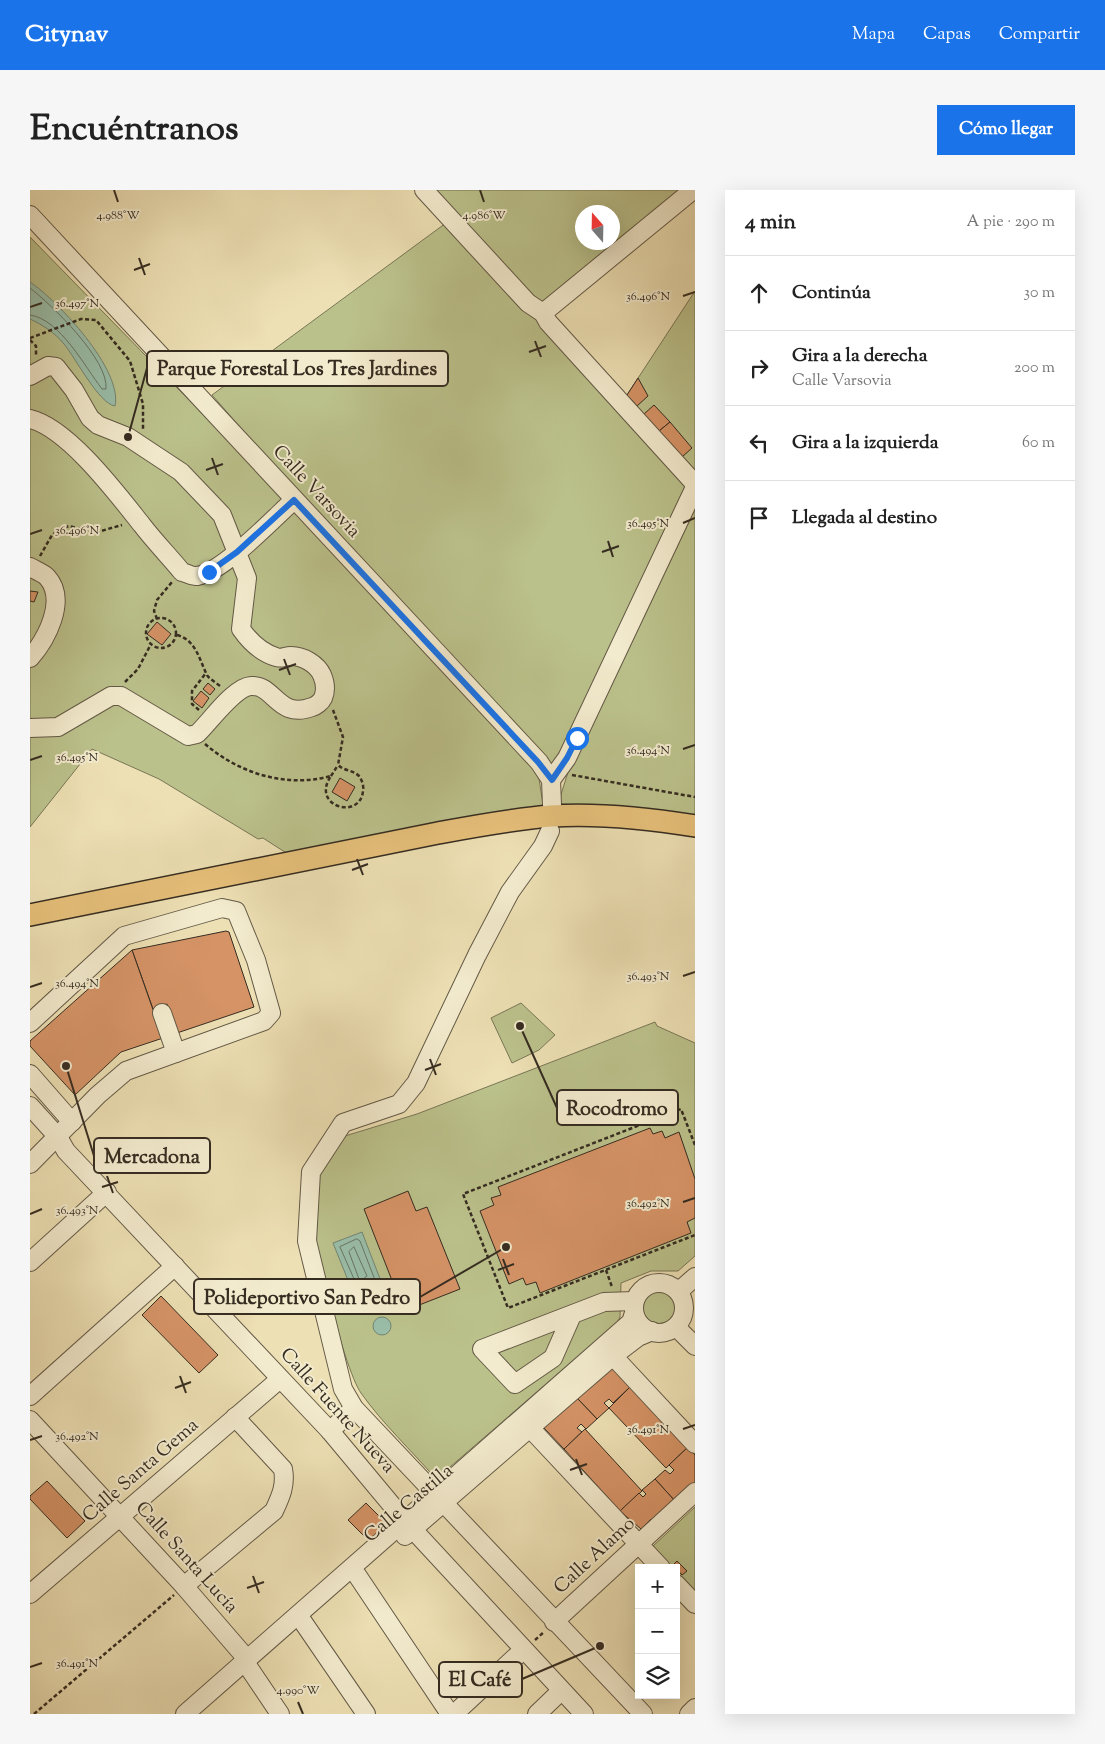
<!DOCTYPE html>
<html lang="es">
<head>
<meta charset="utf-8">
<style>
  :root { --surface:#fff; --page:#f6f6f6; --text:#222; --muted:#767676; --line:#e0e0e0; --accent:#1a73e8 }
  body { margin:0; font-family:"Sorts Mill Goudy",serif; background:var(--page); color:var(--text) }
  .controls { position:absolute; right:15px; bottom:15px; display:grid; overflow:hidden; border-radius:0px; box-shadow:0 5px 20px #0002 }
  .controls button { width:45px; height:45px; display:grid; place-items:center; padding:0; border:0; border-bottom:1px solid var(--line); background:var(--surface); color:var(--text); font:25px sans-serif }
  .compass { position:absolute; left:545px; top:15px; width:45px; height:45px; border-radius:50%; background:var(--surface); box-shadow:0 5px 20px #0002; rotate:340deg }
  .stop { position:absolute; width:15px; height:15px; margin:-11px; border:4px solid #1a73e8; border-radius:50%; background:#fff }
  .stop.end { background:#1a73e8; border-color:#fff; box-shadow:0 1px 5px #0008 }
  .list { margin:0; padding:0; list-style:none }
  h2 { display:flex; justify-content:space-between; align-items:center; height:65px; margin:0; padding:0 20px; font-size:21px }
  h2 small { font-size:16px; font-weight:400; color:var(--muted) }
  .list li { display:grid; grid-template-columns:32px 1fr auto; gap:15px; align-items:center; box-sizing:border-box; height:75px; padding:0 20px; border-top:1px solid var(--line) }
  .list b { display:block; font-size:19px; white-space:nowrap }
  .list p { margin:0; font-size:16px; white-space:nowrap; color:var(--muted) }
  .list em { font-size:16px; font-style:normal; color:var(--muted) }
  .icon { flex:none; width:28px; height:28px; fill:none; stroke:currentColor; stroke-width:2; stroke-linecap:round; stroke-linejoin:round }
  .map { position:relative; flex:none; width:665px; height:1524px; overflow:hidden; border-radius:0px }
  header { display:flex; align-items:center; gap:30px; box-sizing:border-box; height:70px; padding:0 25px; background:var(--accent); color:#fff }
  header strong { font-size:24px }
  nav { display:flex; gap:28px; margin-inline-start:auto; font-size:18px }
  .intro { display:flex; align-items:center; justify-content:space-between; box-sizing:border-box; height:120px; padding:0 30px }
  h1 { margin:0; font-size:35px }
  .button { padding:12px 22px; border-radius:0px; background:var(--accent); color:#fff; font-size:18px; font-weight:700 }
  main { display:flex; gap:30px; padding:0 30px }
  aside { flex:1; background:var(--surface); border-radius:0px; box-shadow:0 5px 20px #0002 }
  .map>svg:first-child { display:block }
</style>
</head>
<body>
<header>
<strong>Citynav</strong>
<nav><a>Mapa</a><a>Capas</a><a>Compartir</a></nav>
</header>
<div class="intro"><h1>Encuéntranos</h1><a class="button">Cómo llegar</a></div>
<main>
<div class="map">
<svg width="665" height="1524" viewBox="0 0 665 1524">
  <rect width="100%" height="100%" fill="#ede0b4"/>
  <filter id="stains"><feTurbulence type="fractalNoise" baseFrequency=".004" numOctaves="4"/><feColorMatrix values="0 0 0 0 .2 0 0 0 0 .09 0 0 0 0 .02 0 0 0 .5 -.17"/></filter>
  <radialGradient id="worn" r=".72"><stop offset=".6" stop-color="#630" stop-opacity="0"/><stop offset="1" stop-color="#630" stop-opacity=".3"/></radialGradient>
  <g fill="#bbc18b" stroke="#787656" fill-rule="evenodd">
    <path d="M404,0H653L516,115L505,111ZM552,22H582V52H552Z"/>
    <path d="M416,33L665,300V629L599,617L528,614L539,579L519,577L276,312L182,205Z"/>
    <path d="M0,47L391,448L508,582L514,621L261,666L233,648L228,649L129,589L62,559L0,637Z"/>
    <path d="M665,101V282L597,205Z"/>
    <path d="M491,813L525,845L509,860L482,873L461,828Z"/>
    <path d="M625,832L627,836L665,853V1066L648,1081H621L591,1093L590,1127L587,1133L406,1289C382,1261 352,1233 331,1203C314,1180 274,1023 281,997C284,987 304,960 311,949L315,946L387,924Z"/>
    <circle cx="629" cy="1118" r="18"/>
    <path d="M665,1317V1401L646,1381V1378H643L623,1356Z"/>
  </g>
  <g fill="#9abea9" stroke="#728473">
    <path d="M0,92C28,111 93,180 85,216C69,214 45,167 34,154C25,143 13,135 0,129Z"/>
    <path d="M332,1042L352,1094L324,1105L303,1053Z"/>
    <circle cx="352" cy="1136" r="9"/>
  </g>
  <g fill="none" stroke-linecap="round" stroke-linejoin="round">
    <g stroke="#687565" stroke-width="1">
      <path d="M0,98C22,115 79,170 76,199H72C55,177 30,129 0,125"/>
      <path d="M327,1049L330,1051L345,1090L328,1098L310,1057Z"/>
      <path d="M324,1057L337,1086L332,1090L329,1089L319,1062Z"/>
    </g>
  </g>
  <g fill="#d59366" stroke="#352c21">
    <path d="M608,188L618,206L607,216L597,205Z"/>
    <path d="M624,215L640,232L629,241L614,224Z"/>
    <path d="M640,232L662,258L652,267L629,241Z"/>
    <path d="M0,401L8,402L4,412L0,411Z"/>
    <path d="M127,432L141,444L132,455L117,444Z"/>
    <path d="M178,493L185,499L180,505L173,499Z"/>
    <path d="M171,501L179,508L172,518L163,511Z"/>
    <path d="M310,588L325,597L317,611L302,602Z"/>
    <path d="M196,741L199,742L224,817L147,843L137,814L123,819L102,760Z"/>
    <path d="M102,760L133,848L91,862L45,905L0,856V851Z"/>
    <path d="M620,938L623,944L632,941L635,948L649,942L665,989V1028L657,1032L661,1043L510,1103L506,1092L496,1095L493,1088L479,1094L450,1021L464,1015L461,1008L471,1005L468,997Z"/>
    <path d="M378,1001L386,1021L397,1017L430,1099L374,1121L334,1019Z"/>
    <path d="M131,1106L188,1165L169,1183L112,1125Z"/>
    <path d="M580,1175L600,1197L583,1213L579,1209L574,1213L579,1218L567,1229L546,1207Z"/>
    <path d="M600,1197L658,1257L636,1278L579,1218Z"/>
    <path d="M546,1207L567,1229L556,1239L551,1234L547,1238L552,1242L534,1259L513,1237Z"/>
    <path d="M555,1239L612,1301L590,1321L534,1259Z"/>
    <path d="M658,1257L665,1265V1293L645,1311L625,1289L635,1280L640,1284L644,1280L639,1275Z"/>
    <path d="M625,1289L645,1311L624,1332L621,1329L611,1339L590,1321L609,1303L613,1307L616,1304L612,1300Z"/>
    <path d="M17,1291L55,1331L37,1348L0,1309V1306Z"/>
    <path d="M336,1313L358,1335L340,1352L318,1330Z"/>
    <path d="M647,1371L657,1381L652,1385L643,1375Z"/>
  </g>
  <g fill="none" stroke-linecap="round" stroke-linejoin="round">
    <g stroke="#635946" stroke-width="20">
      <g id="minor">
        <path d="M394,0L498,113L513,123L518,132L665,294"/>
        <path d="M0,25L509,572L521,590L522,615"/>
        <path d="M513,123L663,0"/>
        <path d="M0,186L18,176L26,177L44,200L60,228L68,235L98,247L151,282L192,325L217,388L211,439C220,452 230,462 246,467C251,469 255,466 261,466C273,466 287,474 292,485C295,492 296,501 293,508C291,512 286,516 282,517C248,530 244,494 221,496C204,497 180,532 167,544L158,546L91,506H81L28,537L0,538"/>
        <path d="M0,229C38,238 88,305 112,335C125,352 139,366 152,382C157,383 163,387 167,386C193,382 244,328 264,310"/>
        <path d="M0,377C5,380 13,383 17,387C38,410 16,450 0,468"/>
        <path d="M521,590L537,568L665,297"/>
        <path d="M520,641L513,656L480,702L447,765L386,893L369,914L313,933L281,982L277,1051L313,1199L324,1218L613,1524"/>
        <path d="M132,823L146,863"/>
        <path d="M0,833L94,746L192,718L206,721L226,770L241,823L234,831L96,881L68,905L0,974"/>
        <path d="M0,884L42,932"/>
        <path d="M0,916L28,947L36,961L300,1241L375,1331L554,1524"/>
        <path d="M0,1072L77,1002"/>
        <circle cx="629" cy="1118" r="25"/>
        <path d="M649,1101L665,1087"/>
        <path d="M542,1125L523,1168L485,1194L452,1159L574,1112L604,1111"/>
        <path d="M646,1137L665,1156"/>
        <path d="M583,1166L665,1254"/>
        <path d="M0,1206L145,1076"/>
        <path d="M0,1230L154,1396L217,1469"/>
        <path d="M500,1238L631,1378"/>
        <path d="M300,1241L324,1218"/>
        <path d="M375,1346L583,1166L608,1147L622,1141"/>
        <path d="M327,1385L420,1524"/>
        <path d="M646,1394L665,1414"/>
        <path d="M154,1396L244,1321C251,1306 256,1295 253,1279L205,1227"/>
        <path d="M0,1404L250,1189"/>
        <path d="M273,1432L336,1524"/>
        <path d="M524,1432L665,1302"/>
        <path d="M219,1478L250,1524"/>
        <path d="M155,1524L601,1132L604,1123"/>
        <path d="M424,1524L493,1460"/>
        <path d="M507,1524L531,1501"/>
        <path d="M659,1524L665,1518"/>
      </g>
    </g>
    <g stroke="#352c21" stroke-width="24">
      <path id="major" d="M0,725L408,643C446,636 483,629 521,626C570,623 617,628 665,636"/>
    </g>
    <g stroke="#352c21" stroke-width="2.5" stroke-dasharray="4 2.5" stroke-linecap="butt">
      <path d="M0,148L51,129L66,130L100,171L113,214V240"/>
      <path d="M0,150L6,156V166"/>
      <path d="M10,366L22,345L32,338L39,336L64,343L92,335"/>
      <circle cx="131" cy="443" r="15"/>
      <path d="M127,429L124,421L127,410L142,392"/>
      <path d="M147,445C166,450 169,469 177,485C179,489 187,493 191,497"/>
      <path d="M95,492L108,479L121,454"/>
      <path d="M169,520L162,514V501L176,483"/>
      <path d="M175,554C210,584 257,598 301,586C280,616 330,631 333,601C334,596 332,590 329,586C323,580 314,581 308,575L313,547L303,520"/>
      <path d="M542,585L665,607"/>
      <path d="M301,586L308,575"/>
      <path d="M665,955L651,919L433,1004L478,1118L665,1045"/>
      <path d="M576,1080L582,1097"/>
      <path d="M505,1450L514,1442"/>
      <path d="M4,1524L144,1405"/>
    </g>
    <use href="#minor" stroke="#f3ebce" stroke-width="18"/>
    <use href="#major" stroke="#e6c07a" stroke-width="21"/>
  </g>
  <g fill="none" stroke-linecap="round" stroke-linejoin="round">
    <path stroke="#1a73e8" stroke-width="6" d="M179,382L207,362L264,310L508,572L522,590L537,568L547,548"/>
  </g>
  <path fill="none" stroke="#352c21" stroke-width="2" d="M84,0L88,12M450,0L454,12M109,68L115,85M104,80L120,74M653,106L665,102M0,117L12,113M505,151L511,167M499,162L516,156M182,268L188,285M176,280L193,274M653,333L665,328M0,344L12,340M578,351L583,367M572,362L589,356M254,469L260,485M249,480L266,474M653,559L665,555M0,570L12,566M327,669L333,685M322,680L338,674M653,786L665,782M0,797L12,793M400,869L406,885M395,880L411,874M77,986L83,1003M72,997L88,992M653,1012L665,1008M0,1024L12,1019M473,1069L479,1085M468,1080L484,1074M150,1186L156,1203M145,1198L161,1192M653,1239L665,1235M0,1250L12,1246M546,1269L552,1285M540,1280L557,1274M223,1386L229,1403M217,1398L234,1392M0,1477L12,1473M268,1512L273,1524"/>
  <g text-anchor="middle" dominant-baseline="central" stroke-width="4" stroke-linejoin="round" paint-order="stroke">
    <g font-size="19" fill="#352c21" stroke="#f3ebce">
      <text transform="translate(286 302) rotate(47)">Calle Varsovia</text>
      <text transform="translate(307 1221) rotate(48)">Calle Fuente Nueva</text>
      <text transform="translate(111 1281) rotate(-41)">Calle Santa Gema</text>
      <text transform="translate(379 1314) rotate(-40)">Calle Castilla</text>
      <text transform="translate(565 1366) rotate(-43)">Calle Alamo</text>
      <text transform="translate(156 1368) rotate(48)">Calle Santa Lucía</text>
    </g>
  </g>
  <g font-size="12" text-anchor="middle" fill="#352c21" stroke="#f3ebce" stroke-width="4" stroke-linejoin="round" paint-order="stroke">
    <text x="454" y="29">4.986°W</text>
    <text x="88" y="29">4.988°W</text>
    <text x="618" y="110">36.496°N</text>
    <text x="47" y="117">36.497°N</text>
    <text x="618" y="337">36.495°N</text>
    <text x="47" y="344">36.496°N</text>
    <text x="618" y="564">36.494°N</text>
    <text x="47" y="571">36.495°N</text>
    <text x="618" y="790">36.493°N</text>
    <text x="47" y="797">36.494°N</text>
    <text x="618" y="1017">36.492°N</text>
    <text x="47" y="1024">36.493°N</text>
    <text x="618" y="1243">36.491°N</text>
    <text x="47" y="1250">36.492°N</text>
    <text x="47" y="1477">36.491°N</text>
    <text x="268" y="1504">4.990°W</text>
  </g>
  <path fill="none" stroke="#352c21" stroke-width="2" d="M98 247L117 178M490 836L527 918M36 876L64 966M476 1057L390 1107M570 1456L492 1489"/>
  <g fill="#352c21" stroke="#f3ebce" stroke-width="2">
    <circle cx="98" cy="247" r="5"/>
    <circle cx="490" cy="836" r="5"/>
    <circle cx="36" cy="876" r="5"/>
    <circle cx="476" cy="1057" r="5"/>
    <circle cx="570" cy="1456" r="5"/>
  </g>
  <g fill="#f3ebce" stroke="#352c21" stroke-width="2">
    <rect x="117" y="161" width="301" height="35" rx="5"/>
    <rect x="527" y="900" width="121" height="35" rx="5"/>
    <rect x="64" y="948" width="116" height="35" rx="5"/>
    <rect x="164" y="1089" width="226" height="35" rx="5"/>
    <rect x="409" y="1472" width="83" height="35" rx="5"/>
  </g>
  <g font-size="20" text-anchor="middle" font-weight="bold" fill="#352c21">
    <text x="267" y="185">Parque Forestal Los Tres Jardines</text>
    <text x="587" y="925">Rocodromo</text>
    <text x="122" y="973">Mercadona</text>
    <text x="277" y="1114">Polideportivo San Pedro</text>
    <text x="450" y="1496">El Café</text>
  </g>
  <rect width="100%" height="100%" filter="url(#stains)"/>
  <rect width="100%" height="100%" fill="url(#worn)"/>
</svg>
<div class="controls">
<button>+</button>
<button>−</button>
<button><svg class="icon" aria-label="layers" viewBox="0 0 24 24"><path d="M12 4l9 5-9 5-9-5zM3 14l9 5 9-5"/></svg></button>
</div>
<svg class="compass" viewBox="-18 -18 36 36"><path d="M0-13l5 13h-10z" fill="#e53935"/><path d="M0 13l5-13h-10z" fill="#767676"/></svg>
<div class="stop" style="left:547px;top:548px"></div>
<div class="stop end" style="left:179px;top:382px"></div>
</div>
<aside>
<h2>4 min<small>A pie · 290 m</small></h2>
<ul class="list">
<li><svg class="icon" aria-label="ahead" viewBox="0 0 24 24"><path d="M12 20V5M6 11l6-6 6 6"/></svg><div><b>Continúa</b></div><em>30 m</em></li>
<li><svg class="icon" aria-label="right" viewBox="0 0 24 24"><path d="M7 20v-9h11M14 6l5 5-5 5"/></svg><div><b>Gira a la derecha</b><p>Calle Varsovia</p></div><em>200 m</em></li>
<li><svg class="icon" aria-label="left" viewBox="0 0 24 24"><path d="M17 20v-9H6M10 6l-5 5 5 5"/></svg><div><b>Gira a la izquierda</b></div><em>60 m</em></li>
<li><svg class="icon" aria-label="arrive" viewBox="0 0 24 24"><path d="M6 21V4h12l-3 4 3 4H6"/></svg><div><b>Llegada al destino</b></div></li>
</ul>
</aside>
</main>
</body>
</html>
